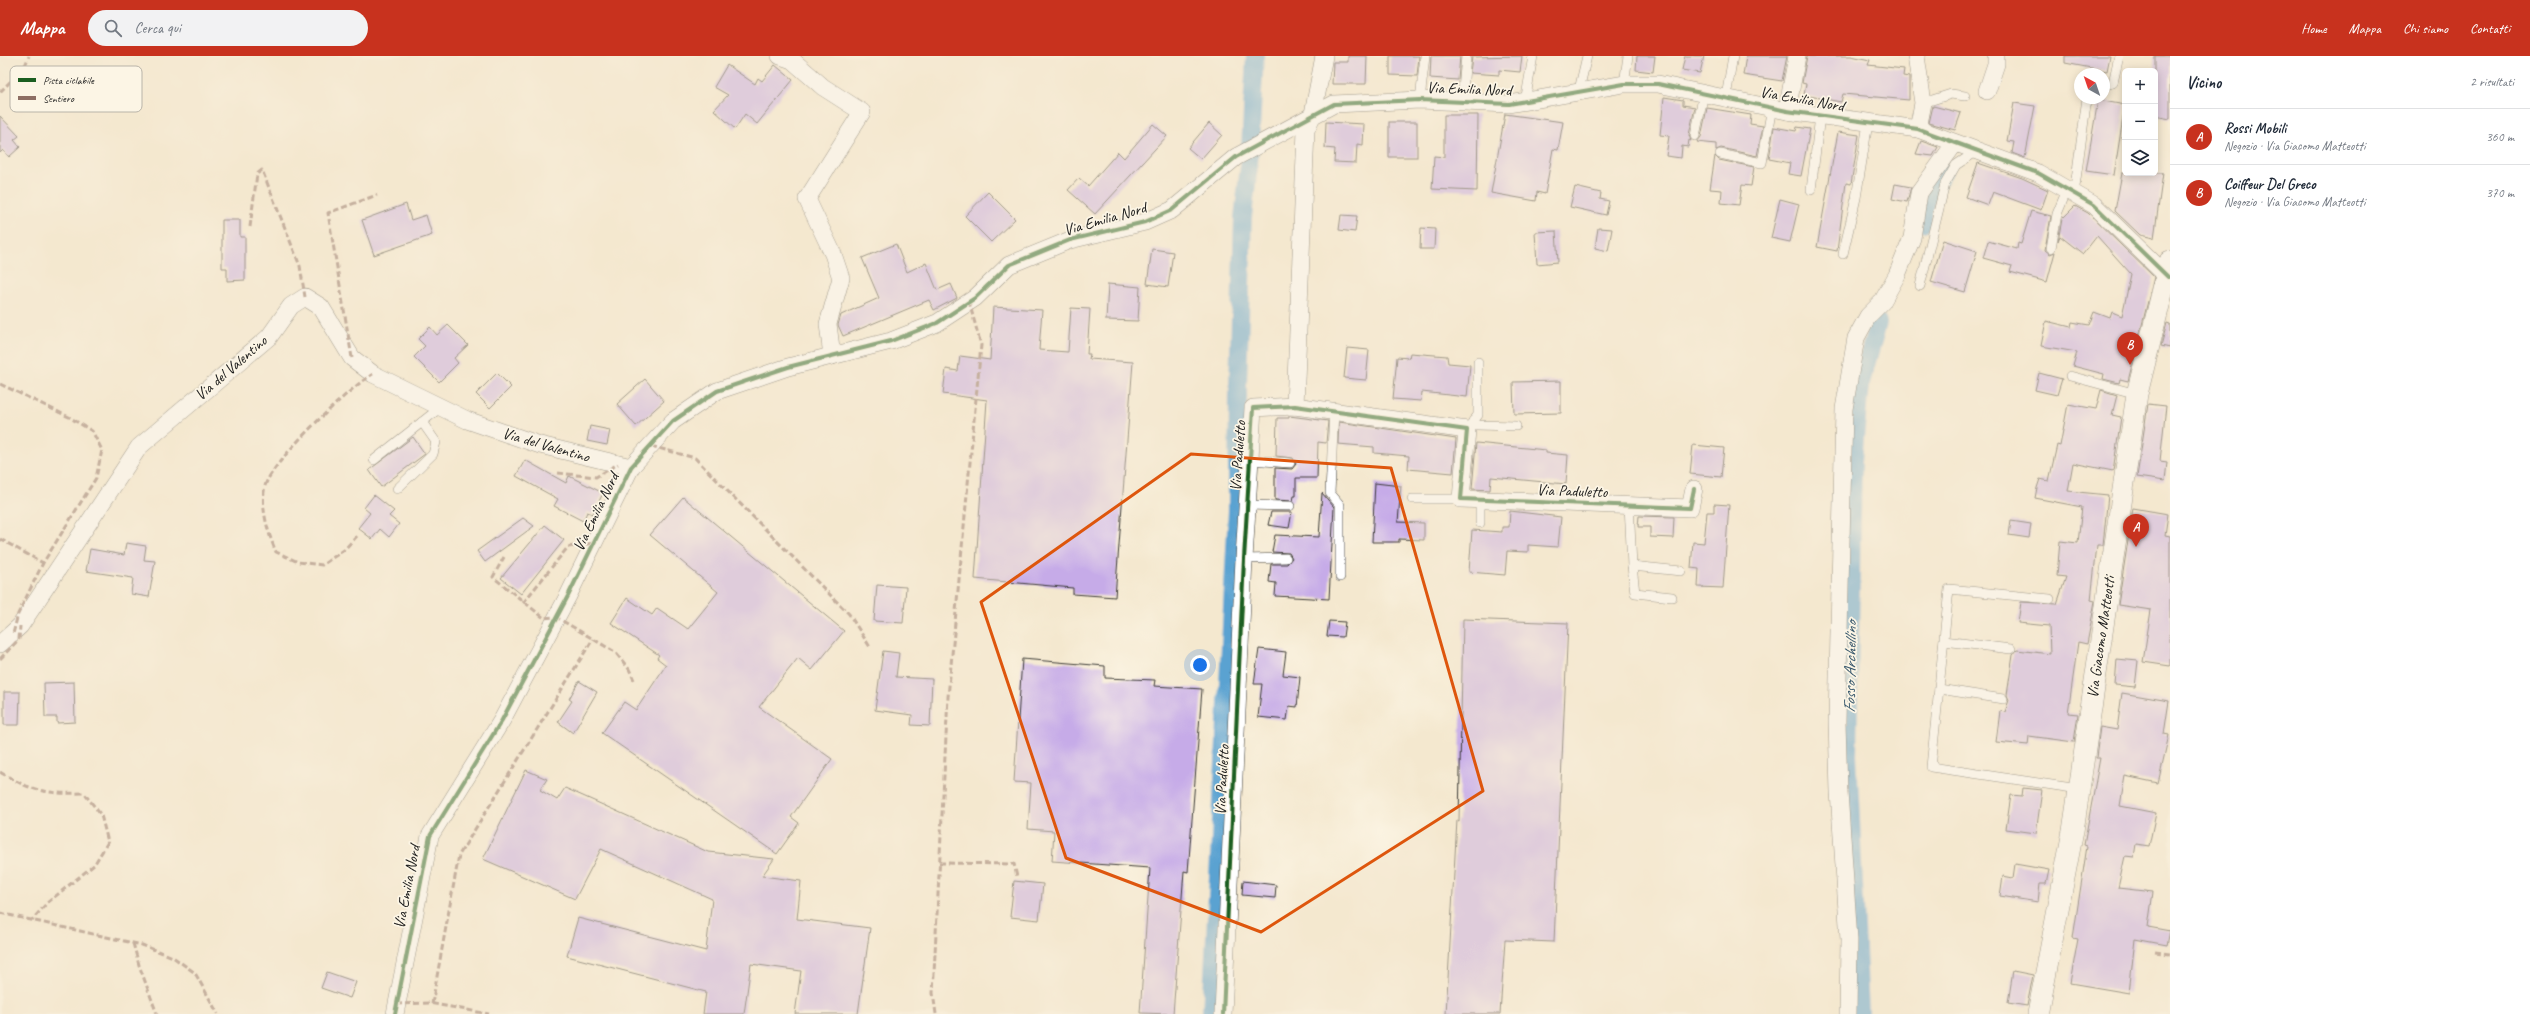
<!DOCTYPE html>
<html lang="it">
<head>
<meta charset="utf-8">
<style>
  :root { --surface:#fff; --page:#f2f2f3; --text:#1f2937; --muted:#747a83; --line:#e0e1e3; --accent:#c8321e }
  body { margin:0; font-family:Caveat,sans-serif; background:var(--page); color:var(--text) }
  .controls { position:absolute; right:12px; top:12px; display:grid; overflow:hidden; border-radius:6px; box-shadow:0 2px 10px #0003 }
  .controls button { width:36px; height:36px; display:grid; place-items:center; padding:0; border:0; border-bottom:1px solid var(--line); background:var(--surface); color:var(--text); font:20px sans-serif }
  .compass { position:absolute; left:2074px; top:12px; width:36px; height:36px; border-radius:50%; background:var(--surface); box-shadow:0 2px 10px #0003; rotate:320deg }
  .you { position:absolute; left:1200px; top:609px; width:14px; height:14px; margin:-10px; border:3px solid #fff; border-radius:50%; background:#1a73e8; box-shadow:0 0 0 6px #1a73e833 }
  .badge { display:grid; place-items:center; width:26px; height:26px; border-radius:50%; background:var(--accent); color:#fff; font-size:13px; font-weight:700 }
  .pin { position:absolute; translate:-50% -33px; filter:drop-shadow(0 1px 2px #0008) }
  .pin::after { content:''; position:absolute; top:21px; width:14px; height:12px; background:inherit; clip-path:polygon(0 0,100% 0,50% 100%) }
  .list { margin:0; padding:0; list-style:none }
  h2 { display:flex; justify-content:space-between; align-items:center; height:52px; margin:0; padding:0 16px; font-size:17px }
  h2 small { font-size:13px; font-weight:400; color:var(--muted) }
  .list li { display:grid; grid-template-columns:26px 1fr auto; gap:12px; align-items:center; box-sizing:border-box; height:56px; padding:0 16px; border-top:1px solid var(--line) }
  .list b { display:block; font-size:15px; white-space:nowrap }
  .list p { margin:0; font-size:13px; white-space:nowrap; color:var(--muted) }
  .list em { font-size:13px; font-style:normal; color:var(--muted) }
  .icon { flex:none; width:22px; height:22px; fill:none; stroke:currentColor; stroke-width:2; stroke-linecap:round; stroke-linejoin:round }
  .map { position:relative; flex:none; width:2170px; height:958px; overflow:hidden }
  header { display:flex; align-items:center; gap:24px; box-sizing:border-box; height:56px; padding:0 20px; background:var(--accent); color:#fff }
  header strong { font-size:19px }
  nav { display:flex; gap:22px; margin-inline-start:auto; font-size:14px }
  .search { width:280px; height:36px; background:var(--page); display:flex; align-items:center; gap:10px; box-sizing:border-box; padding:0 14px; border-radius:22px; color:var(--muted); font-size:15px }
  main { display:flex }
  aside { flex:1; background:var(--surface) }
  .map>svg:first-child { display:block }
</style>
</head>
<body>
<header>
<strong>Mappa</strong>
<div class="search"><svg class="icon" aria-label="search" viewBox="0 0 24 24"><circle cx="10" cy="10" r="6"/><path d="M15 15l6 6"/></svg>Cerca qui</div>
<nav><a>Home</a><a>Mappa</a><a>Chi siamo</a><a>Contatti</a></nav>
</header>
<main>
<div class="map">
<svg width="2170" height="958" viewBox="0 0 2170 958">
  <rect width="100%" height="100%" fill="#fcf5e5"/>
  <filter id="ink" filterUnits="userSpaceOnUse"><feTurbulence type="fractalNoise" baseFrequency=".025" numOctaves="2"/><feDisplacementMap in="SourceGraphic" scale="8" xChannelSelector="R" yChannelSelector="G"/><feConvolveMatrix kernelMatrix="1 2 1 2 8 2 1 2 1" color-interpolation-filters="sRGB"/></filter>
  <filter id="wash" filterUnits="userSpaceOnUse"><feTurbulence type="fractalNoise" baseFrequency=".012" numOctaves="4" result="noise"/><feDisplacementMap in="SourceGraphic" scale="16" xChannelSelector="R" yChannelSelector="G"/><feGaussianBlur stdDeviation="0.9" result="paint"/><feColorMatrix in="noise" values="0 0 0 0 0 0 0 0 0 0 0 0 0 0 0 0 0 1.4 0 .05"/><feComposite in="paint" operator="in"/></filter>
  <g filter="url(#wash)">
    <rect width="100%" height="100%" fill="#f4e8cf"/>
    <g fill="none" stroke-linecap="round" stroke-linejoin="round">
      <g stroke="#5aa2d1" stroke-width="18">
        <path d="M1922,167L1926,145L1944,115"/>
        <path d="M1211,958L1237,455L1238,330L1243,161L1249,110L1255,0"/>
        <path d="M1860,958L1848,699L1853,404L1860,330L1878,267"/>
      </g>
    </g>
    <g id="blocks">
      <g fill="#c6abe8">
        <path d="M1348,0H1367L1366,28H1332L1333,6H1348Z"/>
        <path d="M1390,0H1419L1417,20L1390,19Z"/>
        <path d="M1431,0H1460L1458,24L1430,22Z"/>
        <path d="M1522,0L1520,16L1499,14V19L1470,17L1472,1Z"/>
        <path d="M1637,0H1655L1653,16L1636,14Z"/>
        <path d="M1685,0H1704L1700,17L1682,14Z"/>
        <path d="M1746,0H1787L1782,25L1743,19Z"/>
        <path d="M1807,0H1851L1870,4L1868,9L1904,13L1903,20L1909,21V44L1843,38L1841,46L1804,39L1806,28L1802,27Z"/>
        <path d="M2065,0H2110L2107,15L2065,7Z"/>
        <path d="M2155,0H2170V63L2155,60Z"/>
        <path d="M727,9L755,28L758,22L762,25L775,9L793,24L757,68L745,58L735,73L714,54L728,39L714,31Z"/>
        <path d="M1664,41L1683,44V49L1695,51L1689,79L1691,85L1689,84L1688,91L1682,90L1681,102L1666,100L1669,80L1660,79Z"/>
        <path d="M2098,44L2125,49L2114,119L2086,115Z"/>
        <path d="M2014,47L2035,50L2025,102L2012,97L2014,86L2007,85Z"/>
        <path d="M1933,50L1961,57L1955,74L1929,67Z"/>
        <path d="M1707,52L1751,59L1750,68L1763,70L1757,100L1721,92L1716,94V88L1697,86L1701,81Z"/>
        <path d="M1505,58L1563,66L1558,94L1553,93L1545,138L1537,136L1536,145L1491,137Z"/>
        <path d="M1444,59H1478L1477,135L1432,133L1434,100L1444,101Z"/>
        <path d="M0,60L19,80L14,84L20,91L9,101L3,94L0,97Z"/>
        <path d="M1326,66L1364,68L1363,89L1357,88L1356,107L1334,106L1335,93L1325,92Z"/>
        <rect x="1389" y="66" width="28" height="35"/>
        <path d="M1209,67L1222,79L1201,103L1188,92Z"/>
        <path d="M1153,68L1167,80L1095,158L1068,134L1079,122L1088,130L1118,96L1124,102Z"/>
        <path d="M1774,71L1796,75L1797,71L1810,73L1801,120L1788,118L1790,107L1769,103Z"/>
        <path d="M1838,76L1859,79L1851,128L1846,127L1837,195L1817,191Z"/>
        <path d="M1921,85L1938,91L1933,100L1916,98Z"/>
        <path d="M1715,100L1719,104L1754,111L1751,130L1742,129L1739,149L1721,147L1722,134L1710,133Z"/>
        <path d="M1978,107L2022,122L2048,134L2041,154L1993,136L1988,149L1966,141Z"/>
        <path d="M2122,117H2163L2154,182L2140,179L2115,155Z"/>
        <path d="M1895,128L1911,131L1907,146L1892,143Z"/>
        <path d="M1575,131L1601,137L1600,143L1609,145L1606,159L1570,151Z"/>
        <path d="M988,136L1015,163L991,186L965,160Z"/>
        <path d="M1780,143L1799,148L1790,186L1771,182Z"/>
        <path d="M406,148L411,164L426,159L432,179L374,199L362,164Z"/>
        <path d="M2075,150L2088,157L2154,221L2128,325L2120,323L2119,327L2103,323L2104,318L2073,310L2077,296L2041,290L2046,265L2071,271L2072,266L2089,269L2094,256L2110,262L2112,256L2122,260L2131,218L2097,180L2083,198L2060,180L2058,185L2062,163Z"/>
        <path d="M2031,155L2051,160L2045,194L2050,198L2055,196L2047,226L2010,216L2012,210L1983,202L1988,185L2017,193L2018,187L2021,188Z"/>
        <path d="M1341,159L1357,160L1355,176L1339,174Z"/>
        <path d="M222,164H240V181H245V224L227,225V212H222Z"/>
        <path d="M1421,172L1435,173L1434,193H1420Z"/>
        <path d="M1598,172L1612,173L1608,195L1595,192Z"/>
        <path d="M1556,175L1558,206L1537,208L1535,176Z"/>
        <path d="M1943,184L1977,195L1965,236L1931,226Z"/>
        <path d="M896,188L907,216L926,207L937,234L951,228L957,242L934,254L929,244L843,280L838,269L841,259L879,242L862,202Z"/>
        <path d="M1152,193L1173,196L1168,231L1147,228Z"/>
        <path d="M1108,228L1140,231L1138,265L1106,264Z"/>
        <path d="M993,251L1042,254L1039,294L1068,296L1071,252L1090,253L1087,298H1090L1089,303L1133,306L1115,541L1073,538V532L975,523L987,344L943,338L946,313L958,315L960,300L990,304Z"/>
        <path d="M2167,267L2170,268V292L2161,290Z"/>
        <path d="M448,269L468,289L454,302L458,307L439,326L414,301L425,290L418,283L430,271L437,279Z"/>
        <path d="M1347,292L1369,294L1366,324L1344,322Z"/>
        <path d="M1410,297L1447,300L1448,307L1470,309L1467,341L1422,336L1421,345L1393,343L1397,301L1409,302Z"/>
        <path d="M497,317L511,331L490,352L476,338Z"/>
        <path d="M2039,317L2062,323L2057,339L2035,334Z"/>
        <path d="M645,323L664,345L636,370L617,348Z"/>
        <path d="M1561,325V357L1514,358L1513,326Z"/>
        <path d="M2101,334L2117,339L2112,359L2121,361L2113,415L2073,407L2068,435L2108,439L2103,489H2097L2091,544L2095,545L2087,588L2078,586L2068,657L2078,658L2074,686L2029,680L2028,689L1996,686L2000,655L2005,656L2009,644L2007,639L2013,599L2017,594L2050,598L2049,570L2018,567L2021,546L2057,548L2066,521L2057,520L2060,485L2078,487L2082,451L2035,442L2037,432L2040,423L2049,425L2057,389L2060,390L2068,348L2096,353Z"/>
        <path d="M2148,348L2166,350L2160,405L2167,406L2165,425L2137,421Z"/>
        <path d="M1289,360L1328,365L1326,387L1318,386L1317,422H1296V440H1294L1293,445L1275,444V412L1292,413L1296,408L1293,402L1276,400L1277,362H1289Z"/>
        <path d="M1339,366L1456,383L1453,417L1408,413L1409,400L1374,397V391L1338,388Z"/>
        <path d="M590,370L610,374L607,389L587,385Z"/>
        <path d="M413,381L425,398L381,431L369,414Z"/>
        <path d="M1476,387L1546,394V397L1568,399L1566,428L1491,421L1490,434L1472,433Z"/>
        <path d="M1693,389L1724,392L1721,421L1690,418Z"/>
        <path d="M525,404L566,427L569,420L603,437L593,458L587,456L583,465L554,450L558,443L516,420Z"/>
        <path d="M1375,427L1401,430L1398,466L1424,467V484L1399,483V486H1372Z"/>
        <path d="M1322,437L1334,451L1329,543L1275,540L1276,527L1269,526L1271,508H1287L1292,502L1289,497L1272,496L1275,479L1319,481Z"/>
        <path d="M374,439L394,455L389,460L399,468L389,481L380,473L372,483L358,472L370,457L364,452Z"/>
        <path d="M683,441L844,575L812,614L798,602L759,651L832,703L791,761L799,767L777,798L602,677L624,646L636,654L666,609L657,602L659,599L611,567L627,542L652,559L657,552L688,573L718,536L650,479Z"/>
        <path d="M1714,448L1729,449L1723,532L1698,531L1699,513L1691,512L1693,486L1704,487L1707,456H1714Z"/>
        <path d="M2133,452L2168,458L2165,479L2170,480V610L2143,606L2151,554L2118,549Z"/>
        <path d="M1510,455L1561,461L1558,491L1528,489V496L1507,495L1505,519L1469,516L1472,474L1502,476V471H1509Z"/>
        <path d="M1271,456H1292L1289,472L1268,469Z"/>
        <path d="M1639,460L1674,461L1673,482L1650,481V471H1638Z"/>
        <path d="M523,462L534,470L485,506L477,495Z"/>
        <path d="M2011,465L2031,468L2029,482L2009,479Z"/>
        <path d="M545,469L564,484L521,538L501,522Z"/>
        <path d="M126,487L146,490L144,504L155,505L149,541L131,538L133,522L86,515L90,493L124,499Z"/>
        <path d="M877,529L906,531L903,567L874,565Z"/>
        <path d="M1463,563L1568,567L1554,886L1505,884L1500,958H1446L1457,764L1459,765Z"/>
        <path d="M1329,565L1345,566L1343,581L1327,580Z"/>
        <path d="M1259,593L1286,596L1283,619L1300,621L1297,651L1289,650L1287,664L1258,661L1262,628H1254Z"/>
        <path d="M883,595L899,597L896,621L932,623L930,670L911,669L912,659L875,654Z"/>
        <path d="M1022,603L1105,610V622L1155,624L1154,630L1202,633L1188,816L1184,815L1173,958L1140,957L1150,812L1052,805L1054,775L1028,773L1031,727L1014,726Z"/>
        <path d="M2117,603L2138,605L2135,631L2115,629Z"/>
        <path d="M579,625L597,636L573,677L558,666L572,645L569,643Z"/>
        <path d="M74,626L75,666L57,667V661H45L44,627Z"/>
        <path d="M4,636H20L19,669H4Z"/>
        <path d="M2122,637L2169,645L2164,678L2169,679L2158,727L2125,720L2120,750L2156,757L2149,790L2136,788L2134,801L2125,800L2118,832L2153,836L2148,871L2170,875L2167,889L2135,883L2129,937L2070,927L2078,883L2073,882L2087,790L2084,789L2100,702H2096L2100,671L2117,674Z"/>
        <path d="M526,714L547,723L540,734L557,744L565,732L708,796L774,803L762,820L801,825L797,863L870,872L858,958H795L801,915L751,908L744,958H703L706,936L567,900L578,862L706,895L712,843L601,793L575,843L483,803Z"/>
        <path d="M2023,732L2042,734L2036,777L2006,773L2011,739L2022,740Z"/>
        <path d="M2015,808L2049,814L2046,828H2040L2038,846L2000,840L2003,820L2013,822Z"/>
        <path d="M1014,825L1043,828L1039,864L1010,861Z"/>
        <path d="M1243,825L1276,829L1275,842L1242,839Z"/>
        <path d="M2013,915L2033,919L2027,950L2008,947Z"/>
        <path d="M327,916L356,926L350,942L321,932Z"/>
      </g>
    </g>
  </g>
  <g filter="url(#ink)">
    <use href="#blocks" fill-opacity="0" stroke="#3c3b37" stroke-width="1"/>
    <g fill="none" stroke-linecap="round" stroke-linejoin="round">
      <g stroke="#3c3b37" stroke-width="10">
        <g id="service">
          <path d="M1624,28L1628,0"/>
          <path d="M2104,30L2113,27L2119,0"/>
          <path d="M1579,34L1587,0"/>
          <path d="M1726,41L1733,0"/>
          <path d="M1420,44L1425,0"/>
          <path d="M1462,45L1466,0"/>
          <path d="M1525,46L1533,0"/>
          <path d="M1923,47L1951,38L1965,40"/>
          <path d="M1695,80L1704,37"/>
          <path d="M1720,98L1762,107L1772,51"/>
          <path d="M1811,134L1820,60"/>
          <path d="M2074,138L2087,42"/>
          <path d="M2051,192L2057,158L2067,134"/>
          <path d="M1843,198L1856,142L1868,67"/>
          <path d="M1920,230L1945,128L1956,109L1977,95"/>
          <path d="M2070,320L2137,338"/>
          <path d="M1334,355L1330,437L1340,449V521"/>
          <path d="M1473,365L1477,369L1516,370"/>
          <path d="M1467,374L1478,359V306"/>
          <path d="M374,404L441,351"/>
          <path d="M1250,404L1290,407"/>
          <path d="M397,433L433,398L436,386L422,366"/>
          <path d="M1412,443H1461"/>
          <path d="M1247,449L1290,450"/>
          <path d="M1629,449L1632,510L1681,515"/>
          <path d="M1480,467V444"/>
          <path d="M1244,503L1286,502"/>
          <path d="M1632,510L1635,537L1672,541"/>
          <path d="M2050,543L1949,533L1931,711L2079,733"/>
          <path d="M1944,585L2011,593"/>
          <path d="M1939,633L2003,643"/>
        </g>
      </g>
      <g stroke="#3c3b37" stroke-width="18">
        <g id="minor">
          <path d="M780,0L792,4L823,31L862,56L807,143L833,198L841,222L828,268L832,300"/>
          <path d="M1916,0L1923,47L1918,73"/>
          <path d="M1987,35L1996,8V0"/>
          <path d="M1787,55L1797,0"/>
          <path d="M1295,350L1306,74L1313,58L1324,0"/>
          <path d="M0,588L20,570L139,391L269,281L291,250L305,241L321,251L352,302L373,318L467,364L540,389L631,411"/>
          <path d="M395,958L430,780L502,664L568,540L631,411L673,365L717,335L788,311L891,285L937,267L975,242L1009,209L1070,184L1145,166L1172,154L1236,101L1334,48L1420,44L1509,48L1624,28H1658L1787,55L1918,73L2038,117L2094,149L2168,221"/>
          <path d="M1223,958L1244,503L1253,352L1295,350L1467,374L1461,443L1690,452L1694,433"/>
          <path d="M1848,958L1849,884L1839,736L1837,666L1844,353L1856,282L1868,260L1882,246L1897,219L1912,182L1919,137L1955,87"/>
        </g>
      </g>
      <g stroke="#3c3b37" stroke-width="22">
        <path id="tertiary" d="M2038,958L2073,775L2137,338L2170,205"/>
      </g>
      <use href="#service" stroke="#fff" stroke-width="9"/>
      <use href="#minor" stroke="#fff" stroke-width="17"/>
      <use href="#tertiary" stroke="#fff" stroke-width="21"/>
      <g stroke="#8d6e63" stroke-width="3" stroke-dasharray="6 3" stroke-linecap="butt">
        <path d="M0,36L24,12L29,0"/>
        <path d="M250,171L257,118L262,114L300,210L305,241"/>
        <path d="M352,302L328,157L377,139"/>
        <path d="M0,328L69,361L92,375L102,394L96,422L43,507L18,558L13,578"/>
        <path d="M651,390L695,402L849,558L870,591"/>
        <path d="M558,417L596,421L618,408"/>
        <path d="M357,480L344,494L322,509L298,506L276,496C268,477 260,451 265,430C271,406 351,330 373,318"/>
        <path d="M0,483L43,507"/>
        <path d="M504,501L493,521L544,562L556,561L615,596L629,613L634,624"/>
        <path d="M523,547L568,491L594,487"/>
        <path d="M0,603L19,583L20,570"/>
        <path d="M0,716C33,736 47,738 84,737L101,759L108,786L94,809L47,847L32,864"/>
        <path d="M939,807L1014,808L1017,821"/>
        <path d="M0,857L142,889L173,901L195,917L218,958"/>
        <path d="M133,887L139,909L157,958"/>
        <path d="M2155,896L2170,898"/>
        <path d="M396,948L429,947L489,958"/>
        <path d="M432,948L459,799L593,583"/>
        <path d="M936,958L933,937L948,641L981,289L969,246"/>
      </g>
      <g stroke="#fcf5e5" stroke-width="6">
        <g id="cycleway">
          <path d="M395,958L430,780L502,664L568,540L631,411L673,365L717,335L788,311L891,285L937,267L975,242L1009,209L1070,184L1145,166L1172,154L1236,101L1334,48L1420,44L1509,48L1624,28H1658L1787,55L1918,73L2038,117L2094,149L2168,221"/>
          <path d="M1223,958L1244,503L1253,352L1295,350L1467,374L1461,443L1690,452L1694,433"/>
        </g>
      </g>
      <use href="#cycleway" stroke="#1b5e20" stroke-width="4"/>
    </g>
  </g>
  <path d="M0 0H2170V958H0ZM1191,398L1391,412L1483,735L1261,876L1066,802L981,546Z" fill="#f4e8cf" fill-opacity=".55" fill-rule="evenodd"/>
  <path fill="none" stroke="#de560d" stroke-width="3" stroke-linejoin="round" d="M1191,398L1391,412L1483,735L1261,876L1066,802L981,546Z"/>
  <g text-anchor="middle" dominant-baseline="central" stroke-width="3.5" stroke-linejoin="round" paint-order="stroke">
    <g font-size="16" fill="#1c1c1c" stroke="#fcf5e5">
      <text transform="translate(1469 33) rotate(2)">Via Emilia Nord</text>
      <text transform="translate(1802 43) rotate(10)">Via Emilia Nord</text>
      <text transform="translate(1105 163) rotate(-16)">Via Emilia Nord</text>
      <text transform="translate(231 312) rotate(-41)">Via del Valentino</text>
      <text transform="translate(546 389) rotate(16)">Via del Valentino</text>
      <text transform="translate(1238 400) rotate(-86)">Via Paduletto</text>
      <text transform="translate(1572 435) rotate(2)">Via Paduletto</text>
      <text transform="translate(596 456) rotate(-64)">Via Emilia Nord</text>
      <text transform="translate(2101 581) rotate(-82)">Via Giacomo Matteotti</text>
      <text transform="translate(1222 724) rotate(-87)">Via Paduletto</text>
      <text transform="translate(407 831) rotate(-79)">Via Emilia Nord</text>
    </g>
    <g font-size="17" font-style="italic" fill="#38586d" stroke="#fcf5e5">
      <text transform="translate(1850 611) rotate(-89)">Fosso Archellino</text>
    </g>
  </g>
  <rect x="10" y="10" width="132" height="46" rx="6" fill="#fcf5e5" stroke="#b9b4a9" stroke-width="1"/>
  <rect x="18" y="22" width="18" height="4" fill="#1b5e20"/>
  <rect x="18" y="40" width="18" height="4" fill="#8d6e63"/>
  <g font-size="11" fill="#1c1c1c">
    <text x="43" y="28">Pista ciclabile</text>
    <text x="43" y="46">Sentiero</text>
  </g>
</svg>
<div class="controls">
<button>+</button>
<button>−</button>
<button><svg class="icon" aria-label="layers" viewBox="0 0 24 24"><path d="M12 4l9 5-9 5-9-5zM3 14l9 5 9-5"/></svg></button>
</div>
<svg class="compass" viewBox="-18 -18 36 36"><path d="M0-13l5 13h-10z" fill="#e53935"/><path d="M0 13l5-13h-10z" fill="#747a83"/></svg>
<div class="you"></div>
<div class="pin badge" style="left:2136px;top:491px">A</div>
<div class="pin badge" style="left:2130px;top:309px">B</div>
</div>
<aside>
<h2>Vicino<small>2 risultati</small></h2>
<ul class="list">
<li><span class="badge">A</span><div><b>Rossi Mobili</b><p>Negozio · Via Giacomo Matteotti</p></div><em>360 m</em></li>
<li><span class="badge">B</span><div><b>Coiffeur Del Greco</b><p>Negozio · Via Giacomo Matteotti</p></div><em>370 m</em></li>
</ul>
</aside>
</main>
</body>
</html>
